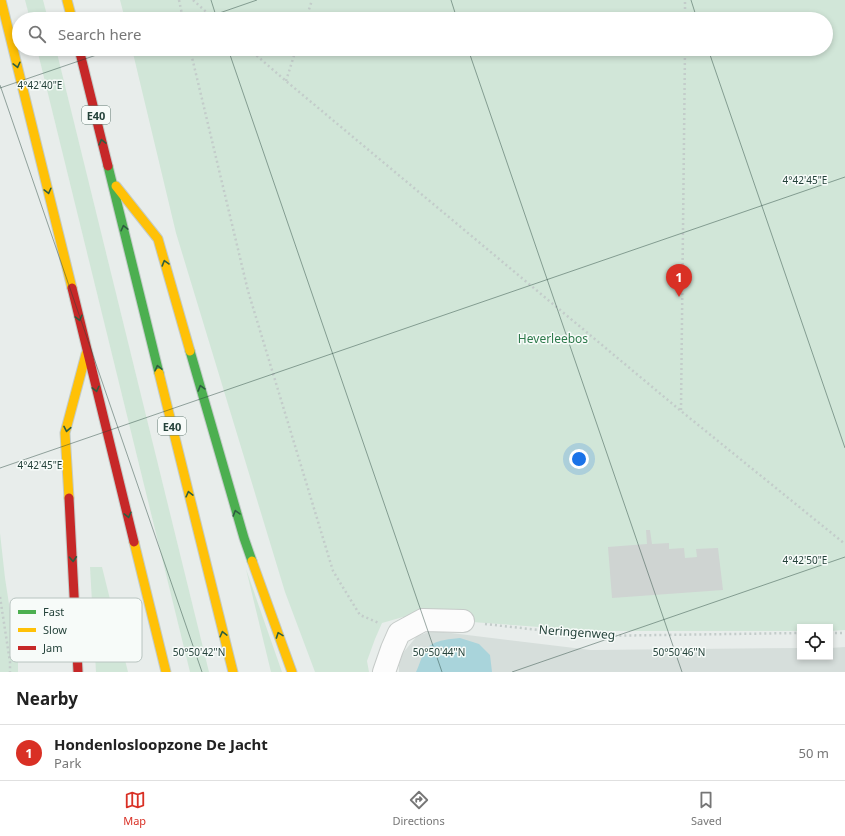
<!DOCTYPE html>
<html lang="en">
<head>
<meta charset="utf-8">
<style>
  :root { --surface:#fff; --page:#f2f2f2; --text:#222; --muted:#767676; --line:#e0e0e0; --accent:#d93025 }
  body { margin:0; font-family:"Noto Sans",sans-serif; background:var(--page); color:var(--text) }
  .controls { position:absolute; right:12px; bottom:12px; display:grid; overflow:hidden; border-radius:0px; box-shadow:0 2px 6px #0003 }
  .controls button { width:36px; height:36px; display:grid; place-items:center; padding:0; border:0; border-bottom:1px solid var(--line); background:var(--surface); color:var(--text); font:20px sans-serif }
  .you { position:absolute; left:579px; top:459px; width:14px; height:14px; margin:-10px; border:3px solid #fff; border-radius:50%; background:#1a73e8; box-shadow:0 0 0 6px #1a73e833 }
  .badge { display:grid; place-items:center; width:26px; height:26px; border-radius:50%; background:var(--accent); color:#fff; font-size:13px; font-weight:700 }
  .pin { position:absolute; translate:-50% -33px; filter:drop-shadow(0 1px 2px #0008) }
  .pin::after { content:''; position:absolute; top:21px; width:14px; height:12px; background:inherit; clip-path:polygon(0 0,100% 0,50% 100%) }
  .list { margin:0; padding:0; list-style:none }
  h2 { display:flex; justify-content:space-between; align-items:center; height:52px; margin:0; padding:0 16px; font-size:17px }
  h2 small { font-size:13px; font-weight:400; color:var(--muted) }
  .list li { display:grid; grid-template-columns:26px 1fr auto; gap:12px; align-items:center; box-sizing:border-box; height:56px; padding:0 16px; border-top:1px solid var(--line) }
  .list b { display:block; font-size:15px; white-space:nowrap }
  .list p { margin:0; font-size:13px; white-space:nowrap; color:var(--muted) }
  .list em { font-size:13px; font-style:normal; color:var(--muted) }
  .icon { flex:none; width:22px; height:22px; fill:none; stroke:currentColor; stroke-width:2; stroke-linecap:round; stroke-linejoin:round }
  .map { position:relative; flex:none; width:845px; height:672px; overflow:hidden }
  .search { position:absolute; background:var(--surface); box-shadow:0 2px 6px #0003; left:12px; right:12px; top:12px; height:44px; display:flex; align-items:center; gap:10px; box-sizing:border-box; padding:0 14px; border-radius:22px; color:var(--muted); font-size:15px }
  .sheet { height:108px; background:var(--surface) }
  nav { display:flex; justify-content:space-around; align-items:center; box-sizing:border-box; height:56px; border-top:1px solid var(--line); background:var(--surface); font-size:11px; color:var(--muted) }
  nav a { display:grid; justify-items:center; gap:2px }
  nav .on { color:var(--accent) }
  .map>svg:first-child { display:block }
</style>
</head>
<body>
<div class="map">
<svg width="845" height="672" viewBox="0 0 845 672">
  <rect width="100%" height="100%" fill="#e8edeb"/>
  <path fill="#d6dedb" d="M429,632H443L591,650L800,648V657H830V648L845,647V672H399V665L402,654L417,636Z"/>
  <g fill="#d1e6d8">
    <path d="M25,0H43L48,19H30Z"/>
    <path d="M120,0H845V630L830,631V627H800V631H594L403,617L382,623L375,639L367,661L369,672H315L285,592L176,233L132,49H826V19H125Z"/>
    <path d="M37,49H56L209,672H190Z"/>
    <path d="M0,533L5,578L18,663V672H0Z"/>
    <path d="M90,567H102L128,672H96Z"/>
    <path d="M246,569L282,672H271Z"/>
  </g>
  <path fill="#a9d4db" d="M460,638L479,644L490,655L492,672H416C419,666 422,655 425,651C432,640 449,639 460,638Z"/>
  <path fill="#cfd4d2" d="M646,530H650L652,544L669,543V549L684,548L685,558L697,557L696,549L718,548L723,590L612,598L608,547L647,544Z"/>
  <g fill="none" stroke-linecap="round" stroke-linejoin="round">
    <g stroke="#c5cac8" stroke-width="24">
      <path id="street" d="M384,672L392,649L399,633L423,620L463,621"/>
    </g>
    <g stroke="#c3ccc9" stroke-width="11">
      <g id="fast">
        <path d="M108,166L159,373"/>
        <path d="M190,351L244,538L252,561"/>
      </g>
    </g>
    <g stroke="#c3ccc9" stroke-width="11">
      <g id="slow">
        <path d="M1,0L72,288"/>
        <path d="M67,0L72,19"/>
        <path d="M116,186L158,239L190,351"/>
        <path d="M159,373L233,672"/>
        <path d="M69,498L65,433L86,354"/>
        <path d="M134,542L166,672"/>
        <path d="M252,561L292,672"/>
      </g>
    </g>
    <g stroke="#c3ccc9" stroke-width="11">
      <g id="jam">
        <path d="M79,49L108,166"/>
        <path d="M72,288L134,542"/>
        <path d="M69,498L78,672"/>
      </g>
    </g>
    <g stroke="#c3ccca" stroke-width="2.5" stroke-dasharray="2 3" stroke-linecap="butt">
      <path d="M179,0L183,19"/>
      <path d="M193,0L214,19"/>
      <path d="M306,19L312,0"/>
      <path d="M685,19V0"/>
      <path d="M190,49L248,291L333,571L360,615L379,623"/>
      <path d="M249,49L286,81L681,411L845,544"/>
      <path d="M286,81L296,49"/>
      <path d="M681,410L685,49"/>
      <path d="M0,597L10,662V672"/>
      <path d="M485,624L593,636L800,633"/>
      <path d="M830,633H845"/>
    </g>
    <use href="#street" stroke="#fcfcfc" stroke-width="22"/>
    <use href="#fast" stroke="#4caf50" stroke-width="9"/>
    <use href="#slow" stroke="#ffc107" stroke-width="9"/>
    <use href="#jam" stroke="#c62828" stroke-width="9"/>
  </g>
  <defs><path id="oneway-chevron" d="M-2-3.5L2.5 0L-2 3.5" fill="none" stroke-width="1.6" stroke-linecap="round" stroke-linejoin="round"/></defs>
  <g stroke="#2e5d40">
    <use href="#oneway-chevron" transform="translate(17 65) rotate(76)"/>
    <use href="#oneway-chevron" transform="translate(102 142) rotate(-104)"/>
    <use href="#oneway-chevron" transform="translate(48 191) rotate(76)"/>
    <use href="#oneway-chevron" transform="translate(124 228) rotate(-104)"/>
    <use href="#oneway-chevron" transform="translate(165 263) rotate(-106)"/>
    <use href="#oneway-chevron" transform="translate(79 318) rotate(76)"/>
    <use href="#oneway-chevron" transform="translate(158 368) rotate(-104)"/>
    <use href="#oneway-chevron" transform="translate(201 388) rotate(-106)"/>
    <use href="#oneway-chevron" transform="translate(96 389) rotate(76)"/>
    <use href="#oneway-chevron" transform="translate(67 429) rotate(101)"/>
    <use href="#oneway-chevron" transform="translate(189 494) rotate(-104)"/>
    <use href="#oneway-chevron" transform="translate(236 513) rotate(-106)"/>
    <use href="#oneway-chevron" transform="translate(128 515) rotate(76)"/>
    <use href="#oneway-chevron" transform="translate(73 559) rotate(87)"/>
    <use href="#oneway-chevron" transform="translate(223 634) rotate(-104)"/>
    <use href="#oneway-chevron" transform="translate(279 635) rotate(-110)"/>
  </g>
  <path fill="none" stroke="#24423a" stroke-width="1" stroke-opacity="0.45" d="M211,0L217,19M451,0L457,19M691,0L697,19M202,19L257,0M228,49L442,672M468,49L682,672M708,49L845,448M0,85L202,672M0,88L114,49M0,468L845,177M512,672L845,557"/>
  <g text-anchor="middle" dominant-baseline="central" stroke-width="3" stroke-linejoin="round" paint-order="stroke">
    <g fill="#f7fbf9" stroke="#637a73" stroke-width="1">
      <rect x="82" y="106" width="28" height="18" rx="3"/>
      <rect x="158" y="417" width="28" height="18" rx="3"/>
    </g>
    <g font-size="11" font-weight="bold" fill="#24423a">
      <text x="96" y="115">E40</text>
      <text x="172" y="426">E40</text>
    </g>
    <g font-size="12" fill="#2d7a4b" stroke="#f7fbf9">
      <text x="553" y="338">Heverleebos</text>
    </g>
    <g font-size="12" fill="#24423a" stroke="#f7fbf9">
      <text transform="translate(577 632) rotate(4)">Neringenweg</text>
    </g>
  </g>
  <rect x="10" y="598" width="132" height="64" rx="6" fill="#f7fbf9" stroke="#b8c4c0" stroke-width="1"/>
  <rect x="18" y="610" width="18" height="4" fill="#4caf50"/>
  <rect x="18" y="628" width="18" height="4" fill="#ffc107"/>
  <rect x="18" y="646" width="18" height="4" fill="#c62828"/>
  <g font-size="11" fill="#24423a">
    <text x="43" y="616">Fast</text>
    <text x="43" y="634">Slow</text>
    <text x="43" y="652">Jam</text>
  </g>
  <g font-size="10" text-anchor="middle" fill="#24423a" stroke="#f7fbf9" stroke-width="3" stroke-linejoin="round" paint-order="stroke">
    <text x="40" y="89">4°42'40"E</text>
    <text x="805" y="184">4°42'45"E</text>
    <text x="40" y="469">4°42'45"E</text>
    <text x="805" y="564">4°42'50"E</text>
    <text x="199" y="656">50°50'42"N</text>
    <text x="439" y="656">50°50'44"N</text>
    <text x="679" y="656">50°50'46"N</text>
  </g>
</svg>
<div class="controls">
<button><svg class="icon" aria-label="locate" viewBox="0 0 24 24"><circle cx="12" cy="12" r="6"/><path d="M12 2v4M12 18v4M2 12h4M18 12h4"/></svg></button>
</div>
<div class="you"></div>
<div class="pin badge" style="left:679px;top:297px">1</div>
<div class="search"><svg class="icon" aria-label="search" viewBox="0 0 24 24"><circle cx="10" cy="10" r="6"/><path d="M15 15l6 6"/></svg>Search here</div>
</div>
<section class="sheet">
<h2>Nearby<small></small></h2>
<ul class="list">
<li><span class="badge">1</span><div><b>Hondenlosloopzone De Jacht</b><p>Park</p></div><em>50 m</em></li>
</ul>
</section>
<nav>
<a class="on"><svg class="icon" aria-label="map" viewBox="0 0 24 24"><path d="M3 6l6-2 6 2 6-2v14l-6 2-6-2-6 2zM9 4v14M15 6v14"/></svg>Map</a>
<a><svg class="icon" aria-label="directions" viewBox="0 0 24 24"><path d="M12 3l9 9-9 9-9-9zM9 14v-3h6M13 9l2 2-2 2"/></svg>Directions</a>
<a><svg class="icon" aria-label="saved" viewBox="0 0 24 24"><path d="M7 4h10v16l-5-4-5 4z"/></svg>Saved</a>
</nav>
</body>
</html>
